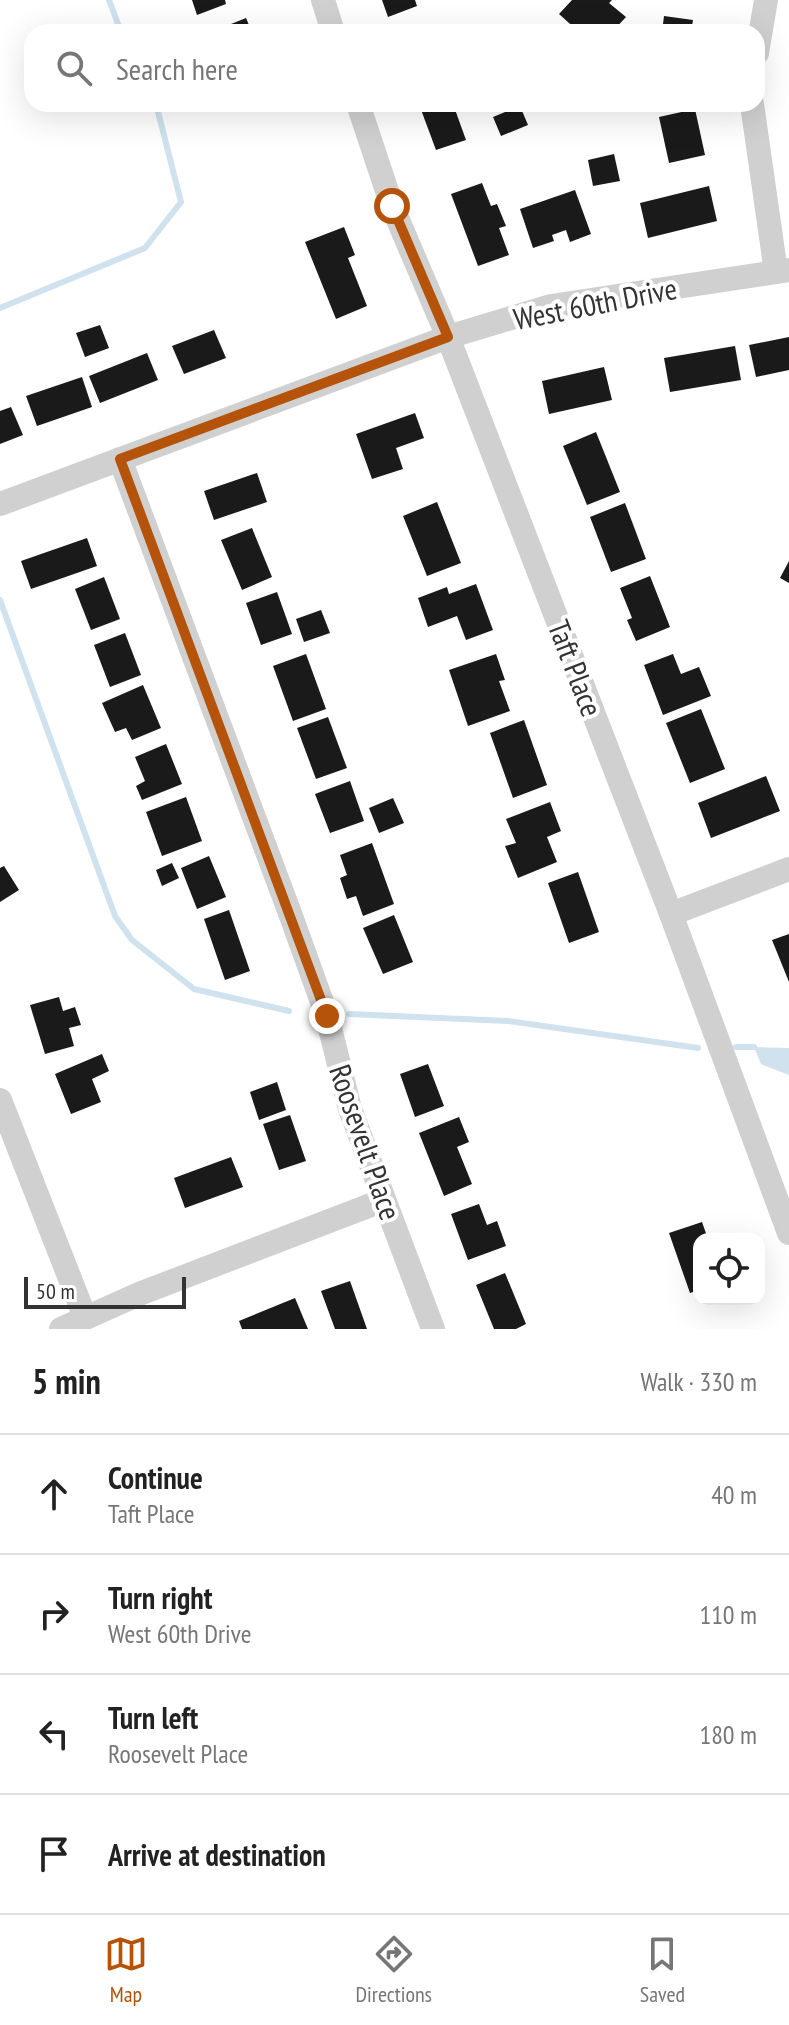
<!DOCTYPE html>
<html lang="en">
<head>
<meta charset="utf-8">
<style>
  :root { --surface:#fff; --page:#f2f2f2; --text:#222; --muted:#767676; --line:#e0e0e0; --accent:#b45309 }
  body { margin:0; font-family:"PT Sans Narrow",sans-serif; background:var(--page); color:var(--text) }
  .controls { position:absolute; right:24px; bottom:24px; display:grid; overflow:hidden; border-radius:16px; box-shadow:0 8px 32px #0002 }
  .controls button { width:72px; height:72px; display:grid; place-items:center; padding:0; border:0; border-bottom:2px solid var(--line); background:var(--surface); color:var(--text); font:40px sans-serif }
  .scale { position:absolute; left:24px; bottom:20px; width:162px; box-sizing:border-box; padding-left:8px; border:4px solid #333; border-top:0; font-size:22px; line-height:28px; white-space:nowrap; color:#333; -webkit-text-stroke:6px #fff; paint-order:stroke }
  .stop { position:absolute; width:24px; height:24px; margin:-18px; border:6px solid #b45309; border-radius:50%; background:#fff }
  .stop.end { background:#b45309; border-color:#fff; box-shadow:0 2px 8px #0008 }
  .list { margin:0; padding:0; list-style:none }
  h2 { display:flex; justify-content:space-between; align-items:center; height:104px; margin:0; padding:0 32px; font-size:34px }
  h2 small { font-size:26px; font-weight:400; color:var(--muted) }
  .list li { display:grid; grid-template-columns:52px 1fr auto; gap:24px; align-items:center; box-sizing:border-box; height:120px; padding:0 32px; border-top:2px solid var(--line) }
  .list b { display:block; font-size:30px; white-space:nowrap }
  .list p { margin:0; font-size:26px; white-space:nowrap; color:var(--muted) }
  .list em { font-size:26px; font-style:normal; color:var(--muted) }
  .icon { flex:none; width:44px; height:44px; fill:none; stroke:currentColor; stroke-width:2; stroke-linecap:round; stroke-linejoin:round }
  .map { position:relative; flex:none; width:789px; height:1329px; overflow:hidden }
  .search { position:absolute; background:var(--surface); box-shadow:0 8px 32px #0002; left:24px; right:24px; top:24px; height:88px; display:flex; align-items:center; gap:20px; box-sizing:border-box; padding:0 28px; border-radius:24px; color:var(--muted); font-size:30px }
  .sheet { height:584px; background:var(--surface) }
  nav { display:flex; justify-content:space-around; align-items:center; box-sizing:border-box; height:112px; border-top:2px solid var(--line); background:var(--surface); font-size:22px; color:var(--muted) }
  nav a { display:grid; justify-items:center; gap:4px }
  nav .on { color:var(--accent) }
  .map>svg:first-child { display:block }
</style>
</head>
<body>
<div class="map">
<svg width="789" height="1329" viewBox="0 0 789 1329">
  <rect width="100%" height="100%" fill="#fff"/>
  <path fill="#cfe2ee" d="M754,1047L789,1048V1075L761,1064Z"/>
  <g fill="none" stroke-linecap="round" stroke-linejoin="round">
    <g stroke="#cfe2ee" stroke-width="6">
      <path d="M109,0L121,32"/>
      <path d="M0,308L145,248L181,202L156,104"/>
      <path d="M0,600L115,916L132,940L194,989L289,1011"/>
      <path d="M349,1014L508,1021L698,1048"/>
      <path d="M736,1047H754"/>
    </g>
  </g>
  <g fill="#1a1a1a">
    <path d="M192,0H225L226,4L197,15Z"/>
    <path d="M382,0H415L417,6L388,17Z"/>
    <path d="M572,0H612L609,3L626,17L612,32H579L559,14Z"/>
    <path d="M664,16L693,20L691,32H662Z"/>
    <path d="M246,18L252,32H211Z"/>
    <path d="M429,104H453L466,140L436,150L420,107Z"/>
    <path d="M520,106L528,125L501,136L493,117Z"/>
    <path d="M695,109L705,155L669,163L659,117Z"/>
    <path d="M614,154L620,181L593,186L588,160Z"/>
    <path d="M482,183L491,206L497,204L506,226L499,228L509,255L478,266L451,194Z"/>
    <path d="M709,186L717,221L648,238L640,203Z"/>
    <path d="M575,190L591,234L570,242L566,230L552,235L554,241L533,248L520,209Z"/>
    <path d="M344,227L355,255L348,258L367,306L336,319L305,242Z"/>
    <path d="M100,325L109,348L85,357L76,333Z"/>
    <path d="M214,330L226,358L184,374L172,346Z"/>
    <path d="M789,337V370L756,377L749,345Z"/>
    <path d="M735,346L741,380L670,392L664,358Z"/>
    <path d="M147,353L158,380L100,403L89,376Z"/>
    <path d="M604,367L612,400L549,414L542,381Z"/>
    <path d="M82,377L92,407L37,426L26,396Z"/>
    <path d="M11,407L23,435L0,444V411Z"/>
    <path d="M415,413L424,438L396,448L403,469L372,479L356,434Z"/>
    <path d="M596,432L620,492L587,505L563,446Z"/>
    <path d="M257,473L267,502L214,520L204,491Z"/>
    <path d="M437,502L461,563L427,576L403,516Z"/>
    <path d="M625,503L646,559L611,572L590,517Z"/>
    <path d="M252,528L272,577L242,590L221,540Z"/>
    <path d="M87,538L97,566L31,589L21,561Z"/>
    <path d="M789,561V583L780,578Z"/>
    <path d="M650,576L670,627L636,641L627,620L632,618L620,588Z"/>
    <path d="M104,577L120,619L91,630L75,589Z"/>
    <path d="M476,584L493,630L466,640L457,616L428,627L418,598L447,587L449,594Z"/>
    <path d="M277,592L292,634L261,645L246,603Z"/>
    <path d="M321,610L330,633L304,642L296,619Z"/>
    <path d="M125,633L141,675L110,687L94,645Z"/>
    <path d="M306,654L326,709L293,721L273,666Z"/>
    <path d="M496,654L505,680L499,681L510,711L468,726L449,670Z"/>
    <path d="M673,654L681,674L699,667L711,696L663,715L644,665Z"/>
    <path d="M143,685L161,728L132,740L126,728L115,732L102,703Z"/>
    <path d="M701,709L725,769L690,783L666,723Z"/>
    <path d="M328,717L347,768L316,779L297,728Z"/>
    <path d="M524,720L547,785L513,798L490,733Z"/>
    <path d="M166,744L182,784L142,800L136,786L145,781L135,757Z"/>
    <path d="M766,776L780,811L711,838L698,803Z"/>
    <path d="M350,781L364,821L330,833L315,794Z"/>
    <path d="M186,797L202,841L162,856L146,812Z"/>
    <path d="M393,798L404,823L379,833L369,808Z"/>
    <path d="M550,802L561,831L547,837L557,862L518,878L505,846L516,843L506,819Z"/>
    <path d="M372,843L394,904L363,916L356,896L347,899L340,878L347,875L340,855Z"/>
    <path d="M209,856L226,897L197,909L181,868Z"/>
    <path d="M172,863L179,878L162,886L156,870Z"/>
    <path d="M4,866L19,890L0,902V868Z"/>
    <path d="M578,872L599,932L569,943L548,883Z"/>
    <path d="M229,910L250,971L225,980L204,919Z"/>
    <path d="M394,915L413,962L383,974L363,928Z"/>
    <path d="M789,934V982L772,940Z"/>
    <path d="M59,997L63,1011L75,1007L81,1025L69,1028L74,1046L45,1054L30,1005Z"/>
    <path d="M102,1054L109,1071L92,1079L101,1102L71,1114L55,1074Z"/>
    <path d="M428,1064L444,1106L415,1117L400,1074Z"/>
    <path d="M277,1082L286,1110L259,1120L250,1092Z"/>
    <path d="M290,1115L306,1161L279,1170L263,1124Z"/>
    <path d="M459,1117L469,1142L457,1147L472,1184L444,1196L419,1133Z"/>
    <path d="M231,1157L243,1187L185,1208L174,1178Z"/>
    <path d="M479,1204L487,1225L497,1221L506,1246L468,1260L451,1214Z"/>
    <path d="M702,1222L708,1239H699V1290L690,1293L669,1233Z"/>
    <path d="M505,1273L526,1324L516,1329H494L476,1285Z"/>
    <path d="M350,1281L367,1329H335L321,1291Z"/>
    <path d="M295,1298L308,1329H242L239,1321Z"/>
  </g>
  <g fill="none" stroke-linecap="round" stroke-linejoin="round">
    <g stroke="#d0d0d0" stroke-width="24">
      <path d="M323,0L333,32"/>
      <path d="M757,53L766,0"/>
      <path d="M358,104L392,206L448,337L671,914L789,1233"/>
      <path d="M752,104L776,272"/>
      <path d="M120,459L291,916L327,1016L350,1109L433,1329"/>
      <path d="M0,504L448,337L551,306L789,270"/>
      <path d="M671,914L789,869"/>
      <path d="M0,1100L85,1317"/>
      <path d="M61,1329L139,1294L384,1200"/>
    </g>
  </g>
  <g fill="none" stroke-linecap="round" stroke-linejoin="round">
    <path stroke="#b45309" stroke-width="10" d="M327,1016L120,459L448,337L392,206"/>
  </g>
  <g text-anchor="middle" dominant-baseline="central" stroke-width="8" stroke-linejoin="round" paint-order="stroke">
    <g font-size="30" fill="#333" stroke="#fff">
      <text transform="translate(595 303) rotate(-11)">West 60th Drive</text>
      <text transform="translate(576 668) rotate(69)">Taft Place</text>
      <text transform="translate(366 1142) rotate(71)">Roosevelt Place</text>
    </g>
  </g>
</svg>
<div class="controls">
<button><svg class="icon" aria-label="locate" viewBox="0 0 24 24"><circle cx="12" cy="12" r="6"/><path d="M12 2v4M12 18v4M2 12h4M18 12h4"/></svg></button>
</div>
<div class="scale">50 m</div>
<div class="stop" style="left:392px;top:206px"></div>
<div class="stop end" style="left:327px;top:1016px"></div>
<div class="search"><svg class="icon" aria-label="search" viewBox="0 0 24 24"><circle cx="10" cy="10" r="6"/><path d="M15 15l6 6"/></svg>Search here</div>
</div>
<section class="sheet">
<h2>5 min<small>Walk · 330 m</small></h2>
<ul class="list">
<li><svg class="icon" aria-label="ahead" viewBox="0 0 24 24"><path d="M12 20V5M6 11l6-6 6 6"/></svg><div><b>Continue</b><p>Taft Place</p></div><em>40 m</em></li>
<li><svg class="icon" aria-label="right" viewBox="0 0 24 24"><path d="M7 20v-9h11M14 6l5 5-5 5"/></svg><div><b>Turn right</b><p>West 60th Drive</p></div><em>110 m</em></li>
<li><svg class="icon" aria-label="left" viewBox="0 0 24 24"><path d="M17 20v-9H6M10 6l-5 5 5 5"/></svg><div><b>Turn left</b><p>Roosevelt Place</p></div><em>180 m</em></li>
<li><svg class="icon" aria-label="arrive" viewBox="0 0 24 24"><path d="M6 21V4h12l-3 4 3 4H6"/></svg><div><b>Arrive at destination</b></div></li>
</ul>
</section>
<nav>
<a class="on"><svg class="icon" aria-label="map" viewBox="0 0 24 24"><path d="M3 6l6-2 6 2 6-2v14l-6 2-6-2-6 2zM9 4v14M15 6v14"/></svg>Map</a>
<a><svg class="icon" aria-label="directions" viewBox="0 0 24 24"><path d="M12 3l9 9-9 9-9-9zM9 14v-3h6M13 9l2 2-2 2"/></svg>Directions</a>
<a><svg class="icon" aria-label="saved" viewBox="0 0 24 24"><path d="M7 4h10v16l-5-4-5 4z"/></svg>Saved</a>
</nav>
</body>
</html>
